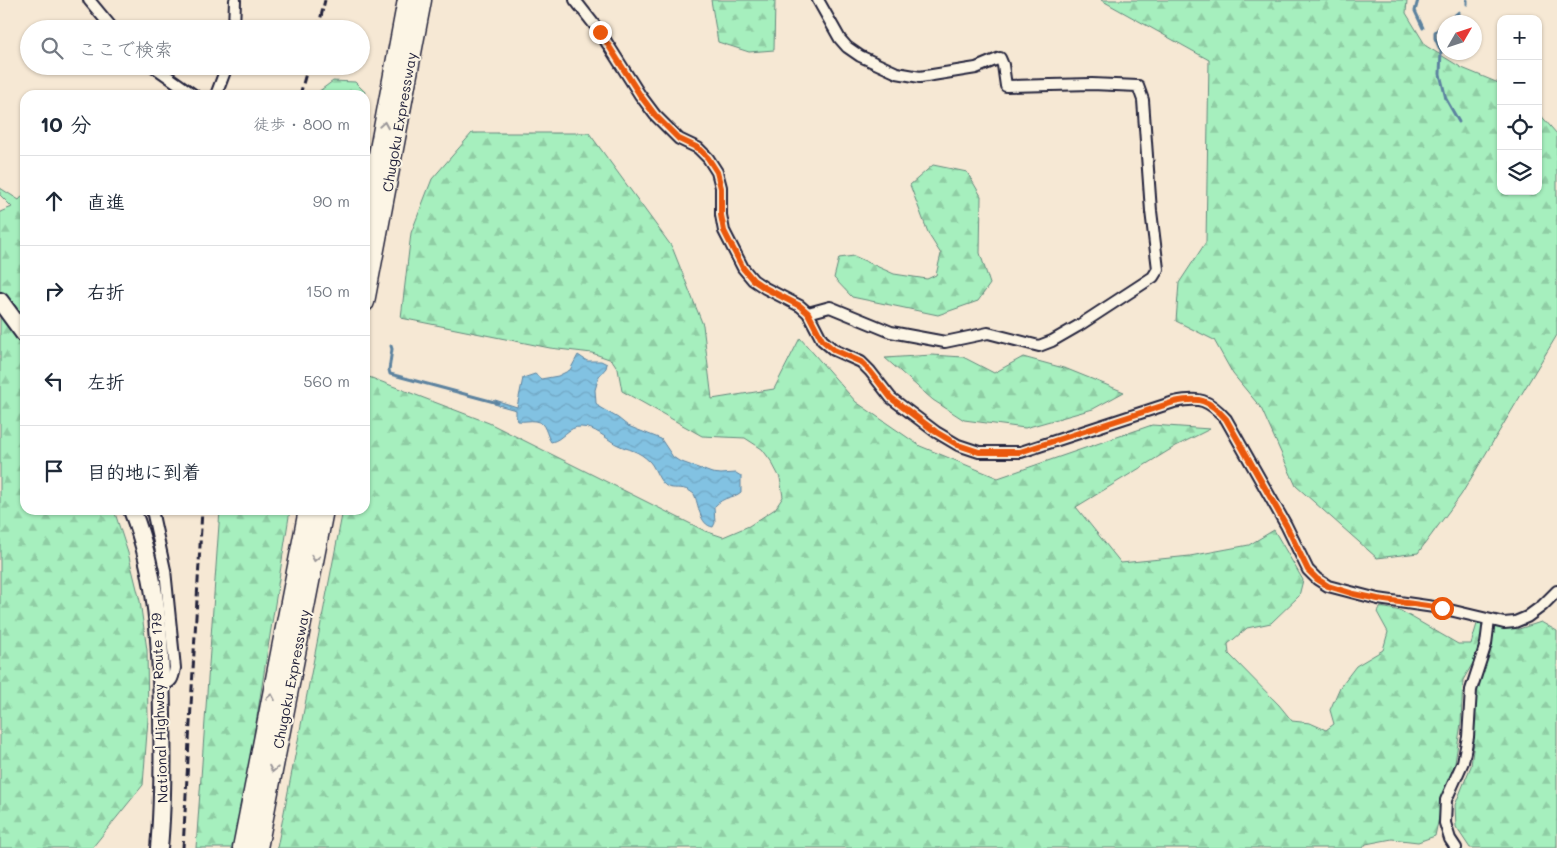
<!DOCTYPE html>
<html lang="ja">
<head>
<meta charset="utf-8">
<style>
  :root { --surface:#fff; --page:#f2f2f3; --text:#1f2937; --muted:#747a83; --line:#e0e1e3 }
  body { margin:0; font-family:Mali,"Klee One",sans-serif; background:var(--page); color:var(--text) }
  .controls { position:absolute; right:15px; top:15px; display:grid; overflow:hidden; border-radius:10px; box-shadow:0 1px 4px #0004 }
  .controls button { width:45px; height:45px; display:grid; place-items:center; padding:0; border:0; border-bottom:1px solid var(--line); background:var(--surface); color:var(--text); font:25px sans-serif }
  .compass { position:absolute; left:1437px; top:15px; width:45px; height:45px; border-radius:50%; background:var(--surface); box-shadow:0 1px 4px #0004; rotate:51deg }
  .stop { position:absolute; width:15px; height:15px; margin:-11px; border:4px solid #ea580c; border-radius:50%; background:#fff }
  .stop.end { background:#ea580c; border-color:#fff; box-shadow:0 1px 5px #0008 }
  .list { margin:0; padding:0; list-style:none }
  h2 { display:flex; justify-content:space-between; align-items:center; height:65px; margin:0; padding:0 20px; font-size:21px }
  h2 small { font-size:16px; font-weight:400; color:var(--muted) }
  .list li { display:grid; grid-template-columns:32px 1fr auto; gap:15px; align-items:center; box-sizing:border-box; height:90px; padding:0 20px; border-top:1px solid var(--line) }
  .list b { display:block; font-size:19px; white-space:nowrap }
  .list em { font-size:16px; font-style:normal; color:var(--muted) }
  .icon { flex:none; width:28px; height:28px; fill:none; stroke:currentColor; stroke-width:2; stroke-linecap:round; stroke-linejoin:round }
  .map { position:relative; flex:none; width:1557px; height:848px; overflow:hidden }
  .search { position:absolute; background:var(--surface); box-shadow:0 1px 4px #0004; left:20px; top:20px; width:350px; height:55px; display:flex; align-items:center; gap:12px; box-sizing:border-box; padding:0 18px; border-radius:28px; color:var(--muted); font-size:19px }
  .panel { position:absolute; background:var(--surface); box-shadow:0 1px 4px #0004; left:20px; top:90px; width:350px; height:425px; border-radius:15px }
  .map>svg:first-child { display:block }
</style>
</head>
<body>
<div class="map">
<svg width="1557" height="848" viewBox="0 0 1557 848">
  <defs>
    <pattern id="forest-firs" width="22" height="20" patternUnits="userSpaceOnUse" patternTransform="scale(1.25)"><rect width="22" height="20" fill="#a6efbe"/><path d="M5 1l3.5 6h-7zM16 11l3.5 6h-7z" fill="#8fcda4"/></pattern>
    <pattern id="water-waves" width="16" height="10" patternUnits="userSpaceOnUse" patternTransform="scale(1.25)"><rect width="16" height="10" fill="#82c2e2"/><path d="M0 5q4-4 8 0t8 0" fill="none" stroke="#70a6c3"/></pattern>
  </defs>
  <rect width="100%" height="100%" fill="#f6e8d4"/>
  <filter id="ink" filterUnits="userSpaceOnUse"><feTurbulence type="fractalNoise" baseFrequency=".02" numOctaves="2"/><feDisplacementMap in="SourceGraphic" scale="10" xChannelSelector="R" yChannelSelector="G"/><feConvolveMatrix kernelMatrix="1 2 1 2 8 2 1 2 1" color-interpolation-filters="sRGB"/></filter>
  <g filter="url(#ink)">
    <g fill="url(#forest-firs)" stroke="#64887c">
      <path d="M711,0H775L774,50L749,52L718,42Z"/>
      <path d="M1101,0H1407L1406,13L1426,46L1462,68L1501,84V191H1538V112L1557,134V335L1461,495L1418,553L1377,558L1296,486L1261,408L1233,374L1214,340L1176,321L1179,283L1206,242L1209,60Z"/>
      <path d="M333,81L355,82L365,92L364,95H317L318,92Z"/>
      <path d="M472,133H589L672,247L703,325L712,399L774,389L800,338L856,402L920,446L998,478L1152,425L1210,429L1176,446L1076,507L1121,563L1190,556L1249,545L1274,530L1303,580L1299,596L1271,623L1247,628L1228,644L1229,654L1279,705L1292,721L1310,723L1326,730L1334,724L1330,710L1340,687L1356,666L1383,650L1388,632L1377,612L1381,607L1401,611L1458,644H1471L1477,624L1483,625L1481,649L1463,680L1461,723L1455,763L1443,799L1435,836L1418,842L1392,839L1366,844L1363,848H277L343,510H365V398L369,377L489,423L705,531L723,537L749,526L775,509L783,497L780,478L771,461L762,449L745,438L702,436L622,391L618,369L612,360L592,353L550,348L401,318L411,233L432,179Z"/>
      <path d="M933,165L967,172L981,196L980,253L990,284L978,301L938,315L852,297L834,278L839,258L854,256L894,274L927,279L936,275L941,254L929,235L910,185Z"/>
      <path d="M0,188L19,200L25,193V510H114L128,553L140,601L147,650L148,719L143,785L92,848H0V212L12,207L0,195Z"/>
      <path d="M932,355L963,357L994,373L1023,357L1067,369L1124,392L1093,409L1025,428L964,420L933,400L885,358Z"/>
      <path d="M220,510H290L236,848H196Z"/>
      <path d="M1541,622L1557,631V848H1470L1456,827L1455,805L1471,766L1474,742V698L1480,671L1494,627L1519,629Z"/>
    </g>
    <path fill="url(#water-waves)" stroke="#5c829f" d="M578,355L587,361H601L607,364L606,368L599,376L595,390L596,403L599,407L618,418L628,426L661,439L673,457L679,461L712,473L721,474L736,473L741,476V492C733,499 725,495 714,507L715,523L713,527C699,525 699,504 694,494C683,485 677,490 668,487C659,483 656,469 650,462C637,449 630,451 616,444C605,438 595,427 581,427C568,426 563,440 551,442C546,435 546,422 536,421C530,420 524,422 518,421L516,416V410L494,404L495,400L517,407L523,378L535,374L541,379L558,376L570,370Z"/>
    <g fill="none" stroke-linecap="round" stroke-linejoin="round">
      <g stroke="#5c829f" stroke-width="3">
        <path d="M1418,0L1415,11L1423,28"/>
        <path d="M1467,4V0"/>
        <path d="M1447,22L1459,12"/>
        <path d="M1444,24L1435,32V38L1441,51L1440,74L1446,99L1459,122"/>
        <path d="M391,346L392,349L389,370L390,374L498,403"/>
      </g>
      <g stroke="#22223b" stroke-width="14">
        <g id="minor">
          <path d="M89,0L113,29"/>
          <path d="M575,0L600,32L640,95L655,115L679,139L698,148L708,158L717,172L721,187V215L724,231L743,268L753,280L765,288L800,306L808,313L822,340L834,350L861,362L870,371L891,398L936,432L958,445L979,452H1021L1174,402C1200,397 1208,399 1226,419L1286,525L1308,570L1317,579L1328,586L1378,599L1441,608L1504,623L1515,622L1527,617L1542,606L1557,591"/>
          <path d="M234,29L235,0"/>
          <path d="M153,66L194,95"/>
          <path d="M216,95L227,66"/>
          <path d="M808,313L830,307L891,332L945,342L988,333L1039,346L1052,341L1078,326L1153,277L1158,269L1151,211L1143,100L1138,86L1092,84L1006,86L1003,65L1000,58L976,68L920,77L897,73L860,56L847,47L840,39L818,0"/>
          <path d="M152,510L165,570L175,668C173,679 172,683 161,686"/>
          <path d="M1456,848L1450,839L1445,823L1446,800L1463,762L1468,737L1471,690L1486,644L1489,620"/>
        </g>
      </g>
      <g stroke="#22223b" stroke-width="20">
        <g id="trunk">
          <path d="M0,301L25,335"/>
          <path d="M132,510C158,576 161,646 162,715C163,760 163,804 159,848"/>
        </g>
      </g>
      <g stroke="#22223b" stroke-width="21">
        <g id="motorway">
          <path d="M365,224L407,0"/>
          <path d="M365,302L422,0"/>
          <path d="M242,848L308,510"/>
          <path d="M258,848L324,510"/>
        </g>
      </g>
      <use href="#minor" stroke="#fcf5e5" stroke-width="10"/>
      <use href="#trunk" stroke="#fcf5e5" stroke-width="16"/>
      <use href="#motorway" stroke="#fcf5e5" stroke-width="18"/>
      <g stroke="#22223b" stroke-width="3" stroke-dasharray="8 4" stroke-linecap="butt">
        <path d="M318,29L325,0"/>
        <path d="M300,95L308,66"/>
        <path d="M183,848L202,510"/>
      </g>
    </g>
    <defs><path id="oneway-chevron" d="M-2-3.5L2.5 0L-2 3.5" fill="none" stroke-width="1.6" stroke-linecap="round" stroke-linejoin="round" transform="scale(1.25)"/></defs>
    <g stroke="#9a9698">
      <use href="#oneway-chevron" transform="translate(384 125) rotate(-80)"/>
      <use href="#oneway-chevron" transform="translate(315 558) rotate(101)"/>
      <use href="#oneway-chevron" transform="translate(271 697) rotate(-79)"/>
      <use href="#oneway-chevron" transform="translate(273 769) rotate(101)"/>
    </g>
  </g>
  <g fill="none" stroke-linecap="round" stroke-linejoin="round" filter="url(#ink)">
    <path stroke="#ea580c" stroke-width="6" d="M600,32L640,95L655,115L679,139L698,148L708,158L717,172L721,188V215L724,231L743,268L753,280L765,288L800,306L808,313L822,340L834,350L861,362L870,371L891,398L936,432L958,445L979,452H1020L1174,402C1200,397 1208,399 1226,419L1286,525L1308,570L1317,579L1328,586L1354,594L1378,599L1442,608"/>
  </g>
  <g text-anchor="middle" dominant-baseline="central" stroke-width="4" stroke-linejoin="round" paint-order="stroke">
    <g font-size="14" fill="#22223b" stroke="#fcf5e5">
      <text transform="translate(399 122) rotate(-80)">Chugoku Expressway</text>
      <text transform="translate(291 679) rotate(-79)">Chugoku Expressway</text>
      <text transform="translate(159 708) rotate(-92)">National Highway Route 179</text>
    </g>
  </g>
</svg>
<div class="controls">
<button>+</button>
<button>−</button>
<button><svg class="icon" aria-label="locate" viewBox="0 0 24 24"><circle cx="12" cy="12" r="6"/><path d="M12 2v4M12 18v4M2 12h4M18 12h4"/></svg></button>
<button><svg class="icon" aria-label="layers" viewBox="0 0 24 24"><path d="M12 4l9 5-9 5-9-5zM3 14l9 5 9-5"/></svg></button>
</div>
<svg class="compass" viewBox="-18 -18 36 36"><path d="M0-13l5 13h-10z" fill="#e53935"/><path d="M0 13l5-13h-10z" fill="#747a83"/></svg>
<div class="stop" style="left:1442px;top:608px"></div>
<div class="stop end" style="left:600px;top:32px"></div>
<div class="search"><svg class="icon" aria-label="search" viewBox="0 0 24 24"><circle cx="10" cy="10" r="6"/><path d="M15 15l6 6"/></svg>ここで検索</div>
<section class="panel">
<h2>10 分<small>徒歩 · 800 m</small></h2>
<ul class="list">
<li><svg class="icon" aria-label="ahead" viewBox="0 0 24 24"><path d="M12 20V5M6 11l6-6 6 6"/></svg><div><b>直進</b></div><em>90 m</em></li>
<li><svg class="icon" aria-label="right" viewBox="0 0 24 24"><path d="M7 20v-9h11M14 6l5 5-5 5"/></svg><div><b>右折</b></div><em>150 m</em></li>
<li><svg class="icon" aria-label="left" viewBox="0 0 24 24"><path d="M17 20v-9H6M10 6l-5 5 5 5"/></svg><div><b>左折</b></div><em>560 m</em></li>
<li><svg class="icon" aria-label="arrive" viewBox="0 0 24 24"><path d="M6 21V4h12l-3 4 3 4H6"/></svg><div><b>目的地に到着</b></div></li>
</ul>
</section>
</div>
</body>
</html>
